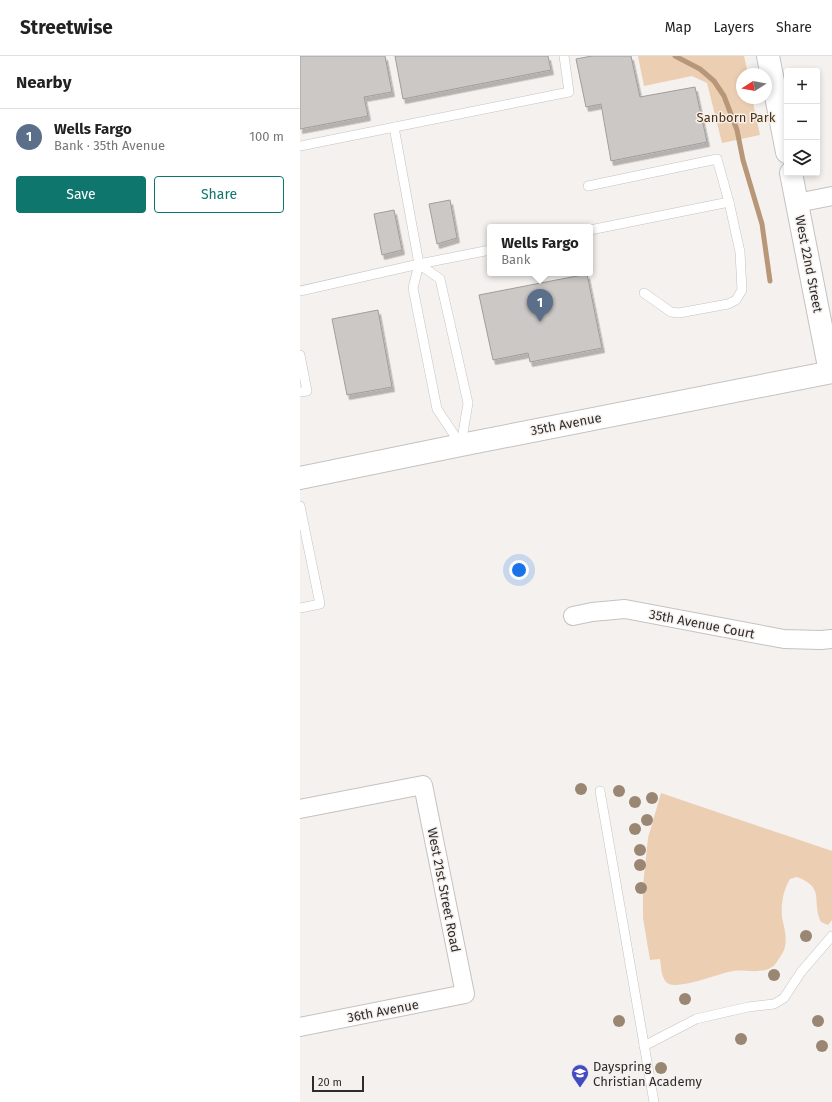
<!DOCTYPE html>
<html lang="en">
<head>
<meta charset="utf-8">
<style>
  :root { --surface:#fff; --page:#f6f6f6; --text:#222; --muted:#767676; --line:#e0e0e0; --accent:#0f766e }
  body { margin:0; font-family:"Fira Sans",sans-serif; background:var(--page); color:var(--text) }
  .controls { position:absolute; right:12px; top:12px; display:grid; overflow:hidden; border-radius:4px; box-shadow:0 2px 6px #0003 }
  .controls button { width:36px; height:36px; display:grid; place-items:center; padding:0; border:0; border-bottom:1px solid var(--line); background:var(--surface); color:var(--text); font:20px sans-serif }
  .compass { position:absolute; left:436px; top:12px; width:36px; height:36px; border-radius:50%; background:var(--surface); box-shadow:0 2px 6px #0003; rotate:259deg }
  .scale { position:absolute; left:12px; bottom:10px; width:52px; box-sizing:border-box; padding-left:4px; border:2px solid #2e2c2b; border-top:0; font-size:11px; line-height:14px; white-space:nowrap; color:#2e2c2b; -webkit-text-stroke:3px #f5f1ee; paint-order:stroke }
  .you { position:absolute; left:219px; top:514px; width:14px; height:14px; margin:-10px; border:3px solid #fff; border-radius:50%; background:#1a73e8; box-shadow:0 0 0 6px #1a73e833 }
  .badge { display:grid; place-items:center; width:26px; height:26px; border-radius:50%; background:var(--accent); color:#fff; font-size:13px; font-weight:700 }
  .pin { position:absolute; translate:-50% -33px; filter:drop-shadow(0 1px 2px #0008) }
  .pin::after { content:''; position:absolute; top:21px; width:14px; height:12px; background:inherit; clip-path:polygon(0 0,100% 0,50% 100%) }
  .popup { position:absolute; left:187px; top:168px; width:106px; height:52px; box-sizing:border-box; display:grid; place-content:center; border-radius:4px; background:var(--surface); filter:drop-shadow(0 1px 3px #0005); font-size:13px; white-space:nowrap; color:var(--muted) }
  .popup b { font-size:15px; color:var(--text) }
  .popup::after { content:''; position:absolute; left:50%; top:100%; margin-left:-8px; border:8px solid transparent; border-top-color:var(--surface) }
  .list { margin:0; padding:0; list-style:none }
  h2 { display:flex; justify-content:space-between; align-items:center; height:52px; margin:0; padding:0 16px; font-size:17px }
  h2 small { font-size:13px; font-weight:400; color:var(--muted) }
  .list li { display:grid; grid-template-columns:26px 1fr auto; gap:12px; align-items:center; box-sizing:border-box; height:56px; padding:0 16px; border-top:1px solid var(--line) }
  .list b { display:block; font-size:15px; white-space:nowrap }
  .list p { margin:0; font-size:13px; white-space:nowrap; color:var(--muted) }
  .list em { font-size:13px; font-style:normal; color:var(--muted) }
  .actions { display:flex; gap:8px; padding:12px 16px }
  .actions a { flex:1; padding:9px 0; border:1px solid var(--accent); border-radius:4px; text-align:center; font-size:14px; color:var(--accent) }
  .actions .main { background:var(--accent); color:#fff }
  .icon { flex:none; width:22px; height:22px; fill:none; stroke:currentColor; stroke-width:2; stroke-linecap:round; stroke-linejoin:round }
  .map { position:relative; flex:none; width:532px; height:1046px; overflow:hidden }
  header { display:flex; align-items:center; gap:24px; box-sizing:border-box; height:56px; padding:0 20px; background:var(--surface); border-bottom:1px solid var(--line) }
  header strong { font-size:19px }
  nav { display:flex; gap:22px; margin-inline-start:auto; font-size:14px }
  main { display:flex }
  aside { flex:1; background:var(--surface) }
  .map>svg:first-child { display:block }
</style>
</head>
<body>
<header>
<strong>Streetwise</strong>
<nav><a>Map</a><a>Layers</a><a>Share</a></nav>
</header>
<main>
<aside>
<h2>Nearby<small></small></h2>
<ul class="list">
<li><span class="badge" style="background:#5c6f8a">1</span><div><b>Wells Fargo</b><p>Bank · 35th Avenue</p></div><em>100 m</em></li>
</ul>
<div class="actions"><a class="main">Save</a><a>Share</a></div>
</aside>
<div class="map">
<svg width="532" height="1046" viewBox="0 0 532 1046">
  <defs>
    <filter id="shadow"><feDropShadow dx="2.5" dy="4.5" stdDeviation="0" flood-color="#0004"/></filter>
  </defs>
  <rect width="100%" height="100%" fill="#f5f1ee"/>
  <g fill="#ecceb2">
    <path d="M338,0H444L448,18H442V42H452L460,79L422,87L407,27L392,20L344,30Z"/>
    <path d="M361,737L532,795V864L528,869L521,866C511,845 526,832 497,821L490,823C483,835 481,847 482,861C484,871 488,884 484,894C482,898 479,903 476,907C467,920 446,913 433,915C420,917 374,936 366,926C361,920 361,910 360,903L350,904L343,862V830L348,782Z"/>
  </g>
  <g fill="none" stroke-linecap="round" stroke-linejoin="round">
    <path stroke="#b89678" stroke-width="5" d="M375,0L400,13L414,25L424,40L437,74L443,104L462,168L470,225"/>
  </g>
  <g fill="#ccc8c6" stroke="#a09d9a" filter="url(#shadow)">
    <path d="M0,0H85L92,36L64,41L68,60L0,73Z"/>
    <path d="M95,0H248L251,14L103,43Z"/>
    <path d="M292,0H331L340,41L395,31L407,86L311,105L301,48L286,51L276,3Z"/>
    <path d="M150,144L157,182L137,188L129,148Z"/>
    <path d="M94,154L102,194L82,199L74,158Z"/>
    <path d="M287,218L302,292L230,306L228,297L193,304L179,239Z"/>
    <path d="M78,254L92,331L47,339L32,263Z"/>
  </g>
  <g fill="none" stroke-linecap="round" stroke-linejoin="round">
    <g stroke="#c5c2bf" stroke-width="10">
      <g id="lane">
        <path d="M94,71L119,208L113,232L137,353L161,389"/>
        <path d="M0,90L269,36L264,0"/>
        <path d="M288,130L417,103L429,146L440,196L442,234L436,244L428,248L379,257L371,256L344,237"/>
        <path d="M290,174L429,146"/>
        <path d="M119,208L140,223L168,347L161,389"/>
        <path d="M0,235L119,208L190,194"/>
        <path d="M0,299L7,335L0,336"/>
        <path d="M0,450L20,548L0,552"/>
        <path d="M300,735L354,1046"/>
        <path d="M344,990L396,963L448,951L474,948L484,942L501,916L532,880"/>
      </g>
    </g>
    <g stroke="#c5c2bf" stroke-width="20">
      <g id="street">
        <path d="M497,147L532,140"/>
        <path d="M273,560L292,556L325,553L484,583L521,584L532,583"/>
        <path d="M0,753L123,729L165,938L0,971"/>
      </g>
    </g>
    <g stroke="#c5c2bf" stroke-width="24">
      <g id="secondary">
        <path d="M468,0L487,96"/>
        <path d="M491,117L530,316"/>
        <path d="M0,422L161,389L532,316"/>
      </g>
    </g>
    <use href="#lane" stroke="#fff" stroke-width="9"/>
    <use href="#street" stroke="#fff" stroke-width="18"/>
    <use href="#secondary" stroke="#fff" stroke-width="22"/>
  </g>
  <g fill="#9a8773">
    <circle cx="281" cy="733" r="6"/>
    <circle cx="319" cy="735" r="6"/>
    <circle cx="352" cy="742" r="6"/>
    <circle cx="335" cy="746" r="6"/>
    <circle cx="347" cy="764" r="6"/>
    <circle cx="335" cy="773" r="6"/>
    <circle cx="340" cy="794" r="6"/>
    <circle cx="340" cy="809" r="6"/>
    <circle cx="341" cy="832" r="6"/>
    <circle cx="506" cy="880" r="6"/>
    <circle cx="474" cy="919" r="6"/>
    <circle cx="385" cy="943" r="6"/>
    <circle cx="319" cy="965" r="6"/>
    <circle cx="518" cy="965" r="6"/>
    <circle cx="441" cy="983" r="6"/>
    <circle cx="522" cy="990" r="6"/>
    <circle cx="361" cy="1012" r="6"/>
  </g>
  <defs>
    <g id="school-pin" transform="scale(0.9)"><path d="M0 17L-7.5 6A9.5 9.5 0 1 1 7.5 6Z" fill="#434bc0" stroke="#f5f1ee"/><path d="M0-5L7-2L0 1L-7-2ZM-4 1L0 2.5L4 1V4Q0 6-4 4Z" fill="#fff"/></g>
  </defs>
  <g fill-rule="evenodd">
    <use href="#school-pin" x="280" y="1017"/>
  </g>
  <g text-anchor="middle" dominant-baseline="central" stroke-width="3" stroke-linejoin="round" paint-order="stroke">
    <g font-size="13" fill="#50310f" stroke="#f5f1ee">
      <text x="436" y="61">Sanborn Park</text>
    </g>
    <g font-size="13" fill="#2e2c2b" stroke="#f5f1ee">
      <text transform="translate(509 208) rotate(79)">West 22nd Street</text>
      <text transform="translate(266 368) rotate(-11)">35th Avenue</text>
      <text transform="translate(402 568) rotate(11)">35th Avenue Court</text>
      <text transform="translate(144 834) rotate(79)">West 21st Street Road</text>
      <text transform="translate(83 955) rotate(-11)">36th Avenue</text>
    </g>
    <g font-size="13" fill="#2e2c2b" stroke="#f5f1ee" text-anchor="start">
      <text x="293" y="1010">Dayspring<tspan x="293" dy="15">Christian Academy</tspan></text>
    </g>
  </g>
</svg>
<div class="controls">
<button>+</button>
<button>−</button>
<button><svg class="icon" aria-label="layers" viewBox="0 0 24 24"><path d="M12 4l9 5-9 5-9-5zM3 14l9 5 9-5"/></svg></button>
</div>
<svg class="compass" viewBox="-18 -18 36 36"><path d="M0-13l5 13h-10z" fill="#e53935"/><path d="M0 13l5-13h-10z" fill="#767676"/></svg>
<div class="scale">20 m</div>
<div class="you"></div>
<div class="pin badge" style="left:240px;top:266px;background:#5c6f8a">1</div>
<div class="popup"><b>Wells Fargo</b>Bank</div>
</div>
</main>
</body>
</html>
